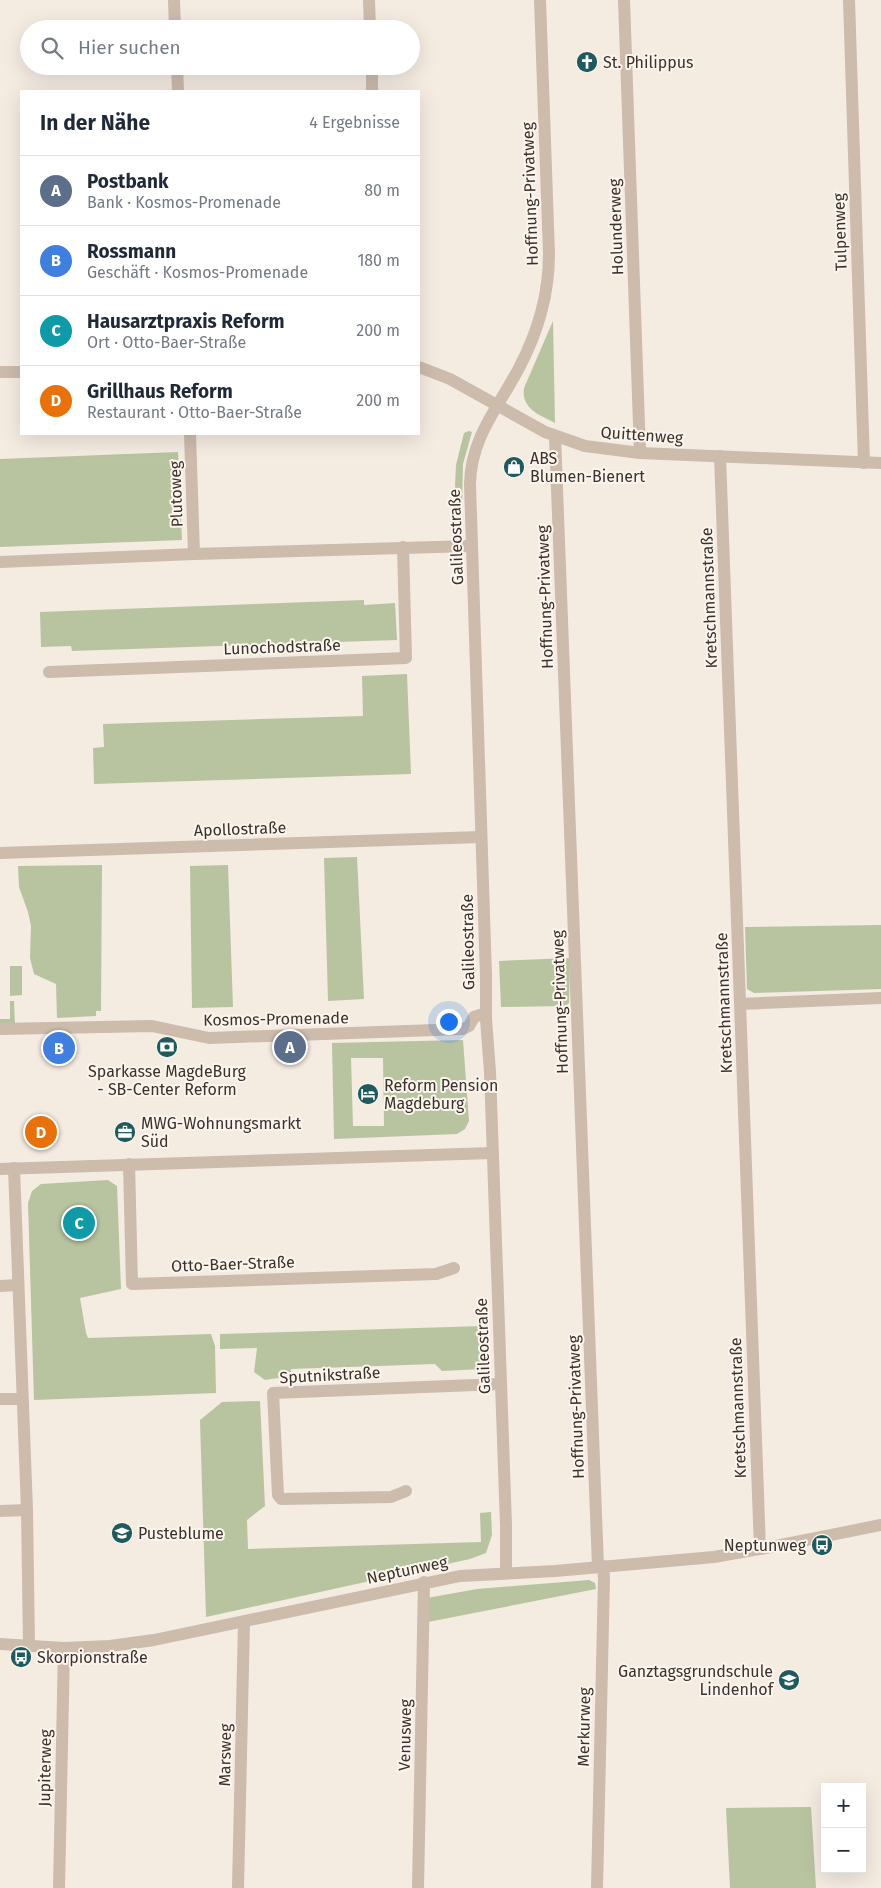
<!DOCTYPE html>
<html lang="de">
<head>
<meta charset="utf-8">
<style>
  :root { --surface:#fff; --page:#f2f2f3; --text:#1f2937; --muted:#747a83; --line:#e0e1e3; --accent:#ea580c }
  body { margin:0; font-family:"Fira Sans",sans-serif; background:var(--page); color:var(--text) }
  .controls { position:absolute; right:15px; bottom:15px; display:grid; overflow:hidden; border-radius:0px; box-shadow:0 5px 20px #0002 }
  .controls button { width:45px; height:45px; display:grid; place-items:center; padding:0; border:0; border-bottom:1px solid var(--line); background:var(--surface); color:var(--text); font:25px sans-serif }
  .you { position:absolute; left:448px; top:1021px; width:18px; height:18px; margin:-12px; border:4px solid #fff; border-radius:50%; background:#1a73e8; box-shadow:0 0 0 8px #1a73e833 }
  .badge { display:grid; place-items:center; width:32px; height:32px; border-radius:50%; background:var(--accent); color:#fff; font-size:16px; font-weight:700 }
  .pin { position:absolute; translate:-50% -50%; border:2px solid #fff; box-shadow:0 1px 5px #0006 }
  .list { margin:0; padding:0; list-style:none }
  h2 { display:flex; justify-content:space-between; align-items:center; height:65px; margin:0; padding:0 20px; font-size:21px }
  h2 small { font-size:16px; font-weight:400; color:var(--muted) }
  .list li { display:grid; grid-template-columns:32px 1fr auto; gap:15px; align-items:center; box-sizing:border-box; height:70px; padding:0 20px; border-top:1px solid var(--line) }
  .list b { display:block; font-size:19px; white-space:nowrap }
  .list p { margin:0; font-size:16px; white-space:nowrap; color:var(--muted) }
  .list em { font-size:16px; font-style:normal; color:var(--muted) }
  .icon { flex:none; width:28px; height:28px; fill:none; stroke:currentColor; stroke-width:2; stroke-linecap:round; stroke-linejoin:round }
  .map { position:relative; flex:none; width:881px; height:1888px; overflow:hidden }
  .search { position:absolute; background:var(--surface); box-shadow:0 5px 20px #0002; left:20px; top:20px; width:400px; height:55px; display:flex; align-items:center; gap:12px; box-sizing:border-box; padding:0 18px; border-radius:28px; color:var(--muted); font-size:19px }
  .panel { position:absolute; background:var(--surface); box-shadow:0 5px 20px #0002; left:20px; top:90px; width:400px; height:345px; border-radius:0px }
  .map>svg:first-child { display:block }
</style>
</head>
<body>
<div class="map">
<svg width="881" height="1888" viewBox="0 0 881 1888">
  <rect width="100%" height="100%" fill="#f4ebe1"/>
  <g fill="#b8c4a0" fill-rule="evenodd">
    <path d="M553,321L555,423C540,415 521,409 524,388Z"/>
    <path d="M469,431L472,432L463,464L462,508H454L456,465L464,433Z"/>
    <path d="M178,452L182,540L0,547V459Z"/>
    <path d="M364,600V605L395,603L397,640L72,651L71,646L41,647L40,612Z"/>
    <path d="M407,674L411,774L94,784L93,748L104,747L103,724L363,716L362,676Z"/>
    <path d="M357,857L364,999L328,1001L324,858Z"/>
    <path d="M102,865L101,1011H96V1016L57,1018L56,984L34,974L30,958L31,926L28,912L19,887L18,866Z"/>
    <path d="M228,865L233,1007L192,1008L190,866Z"/>
    <path d="M881,925V989L754,993L747,989L745,927Z"/>
    <path d="M570,958L569,1003L566,1006L501,1007L499,961Z"/>
    <path d="M10,966H22V995L10,996Z"/>
    <path d="M10,1001H14L15,1025H0V1019H10Z"/>
    <path d="M463,1040L469,1121L465,1129L457,1134L334,1139L332,1043ZM351,1058H383L384,1126H353Z"/>
    <path d="M108,1180L117,1186L121,1289L80,1298L86,1333L88,1338L211,1334L215,1346L216,1393L34,1400L28,1203L32,1191L41,1184Z"/>
    <path d="M483,1326L486,1360L482,1369L442,1371L435,1364L291,1369V1376L265,1380L254,1372L257,1348L220,1349V1334Z"/>
    <path d="M260,1401L265,1506L247,1520L248,1549L481,1542L480,1513L491,1512L492,1535L486,1553L470,1559L206,1617L200,1420L222,1402Z"/>
    <path d="M589,1580L595,1583L596,1589L428,1622L427,1598L477,1589Z"/>
    <path d="M811,1807L816,1888H730L726,1808Z"/>
  </g>
  <g fill="none" stroke-linecap="round" stroke-linejoin="round">
    <g stroke="#cdbbac" stroke-width="12">
      <path d="M174,0L175,29"/>
      <path d="M369,0L370,29"/>
      <path d="M624,0L640,453"/>
      <path d="M849,0L864,463"/>
      <path d="M177,66L178,91"/>
      <path d="M372,66V91"/>
      <path d="M419,367L450,379L545,432L585,446L640,453L881,463"/>
      <path d="M0,372H21"/>
      <path d="M190,434L194,554"/>
      <path d="M555,436L598,1567"/>
      <path d="M720,456L760,1549"/>
      <path d="M0,562L194,554L472,546"/>
      <path d="M49,672L406,658L403,547"/>
      <path d="M0,853L481,837"/>
      <path d="M740,1004L881,998"/>
      <path d="M0,1029L152,1026L209,1038L463,1029L469,1026L474,1017L486,1013"/>
      <path d="M129,1164L132,1284L436,1274L454,1268"/>
      <path d="M14,1168L27,1510L29,1646"/>
      <path d="M0,1169L492,1153"/>
      <path d="M0,1286L18,1285"/>
      <path d="M0,1399H22"/>
      <path d="M406,1491L391,1497L281,1499L278,1495L273,1393L500,1384"/>
      <path d="M0,1511L27,1510"/>
      <path d="M506,1573V1525L490,1072L486,1019V976L470,484C471,437 498,408 519,368C538,332 549,296 549,254L540,0"/>
      <path d="M0,1644L64,1648L110,1646L154,1640L460,1576L555,1571L714,1557L771,1547L881,1525"/>
      <path d="M59,1888L64,1648"/>
      <path d="M238,1888L244,1622"/>
      <path d="M418,1888L424,1582"/>
      <path d="M597,1888L604,1578L603,1566"/>
    </g>
  </g>
  <defs>
    <g id="church-disc" transform="scale(1.125)"><circle r="9.5" fill="#1f5a5e" stroke="#fbf5ee"/><path d="M-1.2-6h2.4v3.5h3.3v2.4h-3.3V6h-2.4V-.1h-3.3v-2.4h3.3Z" fill="#fff"/></g>
    <g id="shop-disc" transform="scale(1.125)"><circle r="9.5" fill="#1f5a5e" stroke="#fbf5ee"/><path d="M-5-2.5h2.3a2.7 3.5 0 0 1 5.4 0H5L5.5 6h-11ZM-1.5-2.5h3a1.5 2.3 0 0 0-3 0Z" fill="#fff"/></g>
    <g id="bank-disc" transform="scale(1.125)"><circle r="9.5" fill="#1f5a5e" stroke="#fbf5ee"/><path d="M-6-4H6V4H-6ZM0-2.3a2.3 2.3 0 1 0 0 4.6a2.3 2.3 0 1 0 0-4.6Z" fill="#fff"/></g>
    <g id="hotel-disc" transform="scale(1.125)"><circle r="9.5" fill="#1f5a5e" stroke="#fbf5ee"/><path d="M-6-4.5h1.5V1H6V5H4.5V3h-9V5H-6ZM-4 0a1.8 1.8 0 1 1 3.6 0ZM.5 0V-2.5h3Q6-2.5 6 0Z" fill="#fff"/></g>
    <g id="office-disc" transform="scale(1.125)"><circle r="9.5" fill="#1f5a5e" stroke="#fbf5ee"/><path d="M-6-3h4V-5.5h4V-3h4V5H-6ZM-1-4.5V-3h2v-1.5ZM-6 0V1H6V0Z" fill="#fff"/></g>
    <g id="school-disc" transform="scale(1.125)"><circle r="9.5" fill="#1f5a5e" stroke="#fbf5ee"/><path d="M0-5L7-2L0 1L-7-2ZM-4 1L0 2.5L4 1V4Q0 6-4 4Z" fill="#fff"/></g>
    <g id="bus-disc" transform="scale(1.125)"><circle r="9.5" fill="#1f5a5e" stroke="#fbf5ee"/><path d="M-5-6H5V4H4V6H2V4H-2V6H-4V4H-5ZM-3.5-4V0h7V-4ZM-3.5 1.2v1.5H-2V1.2ZM2 1.2v1.5H3.5V1.2Z" fill="#fff"/></g>
  </defs>
  <g fill-rule="evenodd">
    <use href="#church-disc" x="587" y="62"/>
    <use href="#shop-disc" x="514" y="467"/>
    <use href="#bank-disc" x="167" y="1047"/>
    <use href="#hotel-disc" x="368" y="1094"/>
    <use href="#office-disc" x="125" y="1132"/>
    <use href="#school-disc" x="122" y="1533"/>
    <use href="#bus-disc" x="822" y="1545"/>
    <use href="#bus-disc" x="21" y="1657"/>
    <use href="#school-disc" x="789" y="1680"/>
  </g>
  <g text-anchor="middle" dominant-baseline="central" stroke-width="4" stroke-linejoin="round" paint-order="stroke">
    <g font-size="16" fill="#3b302b" stroke="#fbf5ee" text-anchor="start">
      <text x="603" y="62">St. Philippus</text>
      <text x="530" y="458">ABS<tspan x="530" dy="18">Blumen-Bienert</tspan></text>
      <text x="167" y="1071" text-anchor="middle">Sparkasse MagdeBurg<tspan x="167" dy="18">- SB-Center Reform</tspan></text>
      <text x="384" y="1085">Reform Pension<tspan x="384" dy="18">Magdeburg</tspan></text>
      <text x="141" y="1123">MWG-Wohnungsmarkt<tspan x="141" dy="18">Süd</tspan></text>
      <text x="138" y="1533">Pusteblume</text>
      <text x="806" y="1545" text-anchor="end">Neptunweg</text>
      <text x="37" y="1657">Skorpionstraße</text>
      <text x="773" y="1671" text-anchor="end">Ganztagsgrundschule<tspan x="773" dy="18">Lindenhof</tspan></text>
    </g>
    <g font-size="16" fill="#3b302b" stroke="#fbf5ee">
      <text transform="translate(530 194) rotate(-92)">Hoffnung-Privatweg</text>
      <text transform="translate(616 227) rotate(-92)">Holunderweg</text>
      <text transform="translate(840 232) rotate(-92)">Tulpenweg</text>
      <text transform="translate(642 435) rotate(4)">Quittenweg</text>
      <text transform="translate(176 494) rotate(-92)">Plutoweg</text>
      <text transform="translate(456 537) rotate(-92)">Galileostraße</text>
      <text transform="translate(545 597) rotate(-92)">Hoffnung-Privatweg</text>
      <text transform="translate(709 598) rotate(-92)">Kretschmannstraße</text>
      <text transform="translate(282 647) rotate(-2)">Lunochodstraße</text>
      <text transform="translate(240 829) rotate(-2)">Apollostraße</text>
      <text transform="translate(468 942) rotate(-91)">Galileostraße</text>
      <text transform="translate(560 1002) rotate(-92)">Hoffnung-Privatweg</text>
      <text transform="translate(724 1003) rotate(-92)">Kretschmannstraße</text>
      <text transform="translate(276 1019) rotate(-1)">Kosmos-Promenade</text>
      <text transform="translate(233 1264) rotate(-2)">Otto-Baer-Straße</text>
      <text transform="translate(483 1346) rotate(-92)">Galileostraße</text>
      <text transform="translate(330 1375) rotate(-3)">Sputnikstraße</text>
      <text transform="translate(576 1407) rotate(-92)">Hoffnung-Privatweg</text>
      <text transform="translate(738 1408) rotate(-92)">Kretschmannstraße</text>
      <text transform="translate(407 1570) rotate(-12)">Neptunweg</text>
      <text transform="translate(584 1727) rotate(-89)">Merkurweg</text>
      <text transform="translate(405 1735) rotate(-89)">Venusweg</text>
      <text transform="translate(225 1755) rotate(-89)">Marsweg</text>
      <text transform="translate(45 1768) rotate(-89)">Jupiterweg</text>
    </g>
  </g>
</svg>
<div class="controls">
<button>+</button>
<button>−</button>
</div>
<div class="you"></div>
<div class="pin badge" style="left:290px;top:1047px;background:#5c6f8a">A</div>
<div class="pin badge" style="left:59px;top:1048px;background:#3f7fe0">B</div>
<div class="pin badge" style="left:79px;top:1223px;background:#0f9aa8">C</div>
<div class="pin badge" style="left:41px;top:1132px;background:#e8710a">D</div>
<div class="search"><svg class="icon" aria-label="search" viewBox="0 0 24 24"><circle cx="10" cy="10" r="6"/><path d="M15 15l6 6"/></svg>Hier suchen</div>
<section class="panel">
<h2>In der Nähe<small>4 Ergebnisse</small></h2>
<ul class="list">
<li><span class="badge" style="background:#5c6f8a">A</span><div><b>Postbank</b><p>Bank · Kosmos-Promenade</p></div><em>80 m</em></li>
<li><span class="badge" style="background:#3f7fe0">B</span><div><b>Rossmann</b><p>Geschäft · Kosmos-Promenade</p></div><em>180 m</em></li>
<li><span class="badge" style="background:#0f9aa8">C</span><div><b>Hausarztpraxis Reform</b><p>Ort · Otto-Baer-Straße</p></div><em>200 m</em></li>
<li><span class="badge" style="background:#e8710a">D</span><div><b>Grillhaus Reform</b><p>Restaurant · Otto-Baer-Straße</p></div><em>200 m</em></li>
</ul>
</section>
</div>
</body>
</html>
